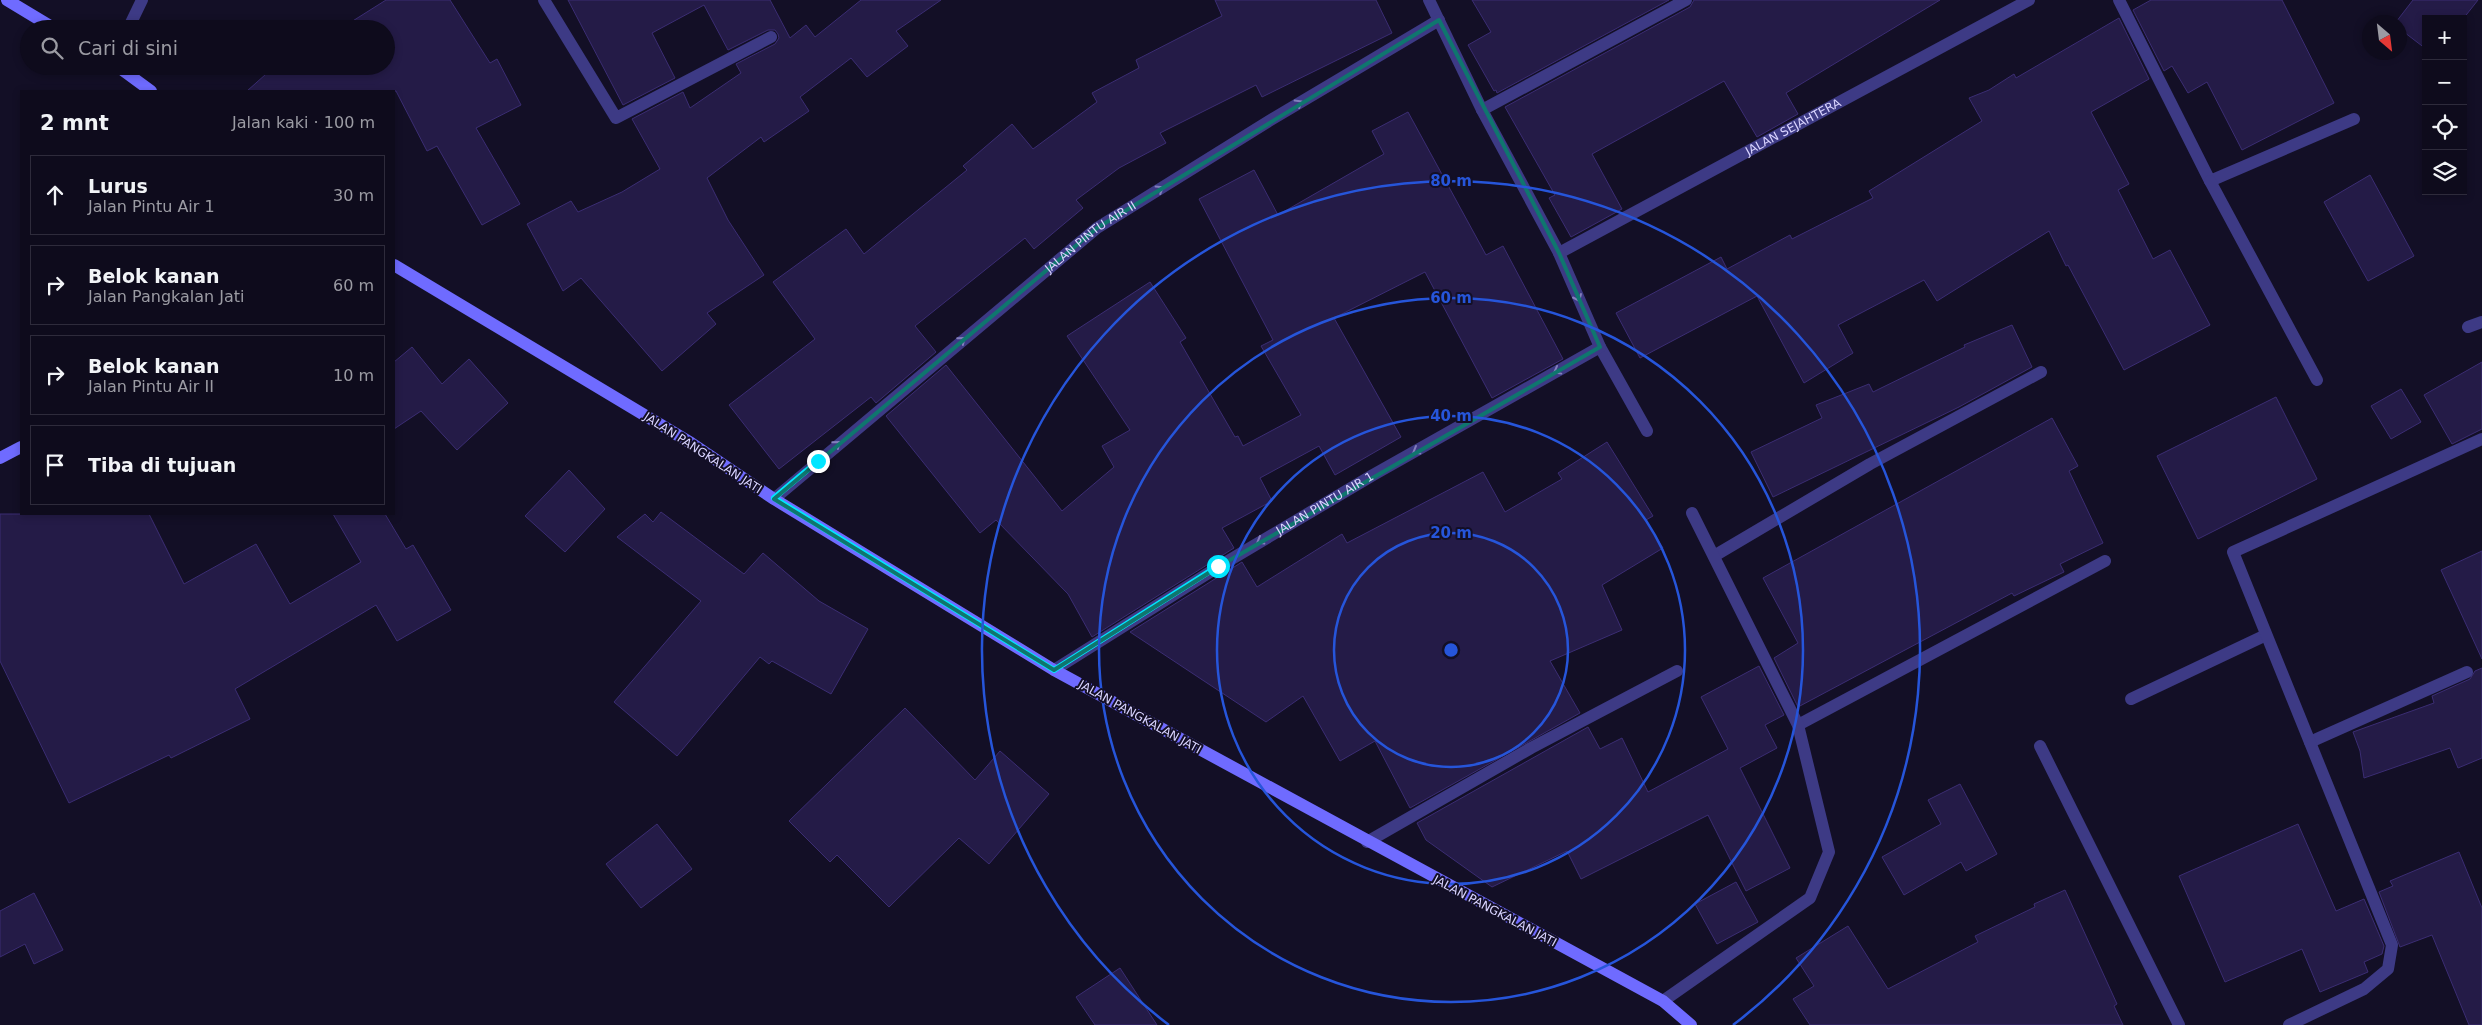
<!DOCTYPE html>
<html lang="id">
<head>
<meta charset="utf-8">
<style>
  :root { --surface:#0e0b1c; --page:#1c1929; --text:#f1f3f6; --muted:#9b9ba3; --line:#2e2b3b }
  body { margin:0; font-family:"DejaVu Sans",sans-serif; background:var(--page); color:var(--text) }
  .controls { position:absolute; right:15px; top:15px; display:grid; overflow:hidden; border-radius:0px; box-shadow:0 2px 8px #0003 }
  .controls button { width:45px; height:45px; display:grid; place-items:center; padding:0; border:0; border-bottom:1px solid var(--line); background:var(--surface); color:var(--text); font:25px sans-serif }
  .compass { position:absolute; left:2362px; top:15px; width:45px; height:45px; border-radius:50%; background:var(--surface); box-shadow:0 2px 8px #0003; rotate:152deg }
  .stop { position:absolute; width:15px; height:15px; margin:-11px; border:4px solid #00e5ff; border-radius:50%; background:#fff }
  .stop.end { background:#00e5ff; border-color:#fff; box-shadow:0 1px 5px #0008 }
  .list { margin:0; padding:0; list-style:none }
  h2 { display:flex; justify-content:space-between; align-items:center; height:65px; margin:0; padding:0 20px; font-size:21px }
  h2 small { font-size:16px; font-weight:400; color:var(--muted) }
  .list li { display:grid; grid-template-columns:32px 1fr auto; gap:15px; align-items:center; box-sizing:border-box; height:80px; margin:0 10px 10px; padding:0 10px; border:1px solid var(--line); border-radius:0px }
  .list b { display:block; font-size:19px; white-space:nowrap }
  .list p { margin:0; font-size:16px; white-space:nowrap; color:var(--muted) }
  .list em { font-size:16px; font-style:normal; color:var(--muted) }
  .icon { flex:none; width:28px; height:28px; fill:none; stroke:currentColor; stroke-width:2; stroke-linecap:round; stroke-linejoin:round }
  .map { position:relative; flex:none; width:2482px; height:1025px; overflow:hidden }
  .search { position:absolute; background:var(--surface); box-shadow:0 2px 8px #0003; left:20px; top:20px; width:375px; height:55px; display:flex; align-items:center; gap:12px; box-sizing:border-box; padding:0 18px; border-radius:28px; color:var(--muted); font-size:19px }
  .panel { position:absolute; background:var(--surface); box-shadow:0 2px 8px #0003; left:20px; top:90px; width:375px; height:425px; border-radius:0px }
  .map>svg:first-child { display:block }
</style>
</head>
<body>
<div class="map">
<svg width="2482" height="1025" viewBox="0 0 2482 1025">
  <rect width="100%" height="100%" fill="#130f26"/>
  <g fill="#241b47" stroke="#3b2d73">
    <path d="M386,0H450L490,63L497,59L521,105L476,128L520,204L482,225L437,146L427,151L396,91H247L275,66H386V29H340Z"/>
    <path d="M568,0H770L790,38L806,25L815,37L861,0H941L896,31L908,46L867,77L851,58L800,97L809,111L764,142L761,137L707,178L728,220L764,275L707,313L716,324L662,371L581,278L563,291L527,224L571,201L578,212L622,192L660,169L632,119L683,92L690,108L741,73L736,64L775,44L779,38L778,34L775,30H768L728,50L704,5L652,33L675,78L623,105Z"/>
    <path d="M1215,0H1376L1392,33L1262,97L1256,85L1160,133L1166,143L1119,168L1076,200L1083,208L1034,249L1025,238L915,326L936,352L876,403L871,397L779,469L729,405L815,339L773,282L846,229L864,254L967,170L963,166L1012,124L1033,149L1097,102L1092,93L1139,68L1136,60L1222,16Z"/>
    <path d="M1472,0H1669L1497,93L1496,90L1494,91L1468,45L1491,32Z"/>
    <path d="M1694,0H1940L1786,93L1798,114L1757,137L1724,81L1592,154L1622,209L1571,237L1549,198L1555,195L1505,107L1690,7Z"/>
    <path d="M2151,0H2282L2334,103L2242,150L2207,82L2188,93L2172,66L2164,71L2133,10Z"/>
    <path d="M2413,0H2478L2463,19H2426V49L2400,29V22H2396Z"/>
    <path d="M2119,18L2149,79L2091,112L2129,184L2118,190L2153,259L2170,250L2210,325L2124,370L2068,265L2066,266L2049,231L1937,301L1924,280L1838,325L1853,353L1804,383L1757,296L1640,358L1616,313L1721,257L1727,269L1790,235L1792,239L1873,198L1869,191L1982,121L1969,98L1989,90L2014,74L2016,78Z"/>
    <path d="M1408,112L1486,255L1503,246L1563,359L1492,398L1425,272L1334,318L1401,437L1335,475L1319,446L1260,478L1272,501L1222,528L1234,548L1092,637L1068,594L996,520L980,533L886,416L946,365L1062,511L1114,467L1102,446L1130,430L1067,336L1150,282L1186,338L1180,342L1235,437L1238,436L1243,446L1301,415L1261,346L1273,340L1199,199L1254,170L1278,215L1384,154L1372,131Z"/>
    <path d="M2370,175L2414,256L2368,281L2324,202Z"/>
    <path d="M2012,325L2032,367L1959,407L1773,497L1751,452L1822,418L1816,405L1869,384L1873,392L1965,347L1964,345Z"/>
    <path d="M412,347L442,384L469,359L508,403L457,450L421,411L394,429V362Z"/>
    <path d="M2482,362V429L2452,444L2424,395Z"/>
    <path d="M2401,389L2421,422L2391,439L2371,406Z"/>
    <path d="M2276,397L2317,479L2198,539L2157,456Z"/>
    <path d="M2052,418L2078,466L2069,471L2103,543L2060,564L2064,572L2014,596L2012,593L1798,707L1774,658L1798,643L1763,578Z"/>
    <path d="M1607,442L1653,516L1646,520L1663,548L1602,585L1622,630L1550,661L1580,713L1410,808L1375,741L1340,761L1303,696L1266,722L1130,632L1242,562L1257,587L1342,534L1347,543L1483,472L1505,512L1562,479L1558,473Z"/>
    <path d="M569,470L605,509L565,552L525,516Z"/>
    <path d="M661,512L744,574L763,553L819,601L868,629L831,694L772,661L769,664L760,657L677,756L614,702L701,601L617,537L645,514L653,522Z"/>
    <path d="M0,514H149L184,584L256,544L290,604L361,562L333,514H385L406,549L413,545L451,610L397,641L376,605L235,689L250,719L171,758L169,755L69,803L0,661Z"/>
    <path d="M2482,551V659L2441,570Z"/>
    <path d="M1759,666L1784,715L1765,725L1777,748L1740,768L1790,868L1746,891L1708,815L1581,879L1567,851L1492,887L1426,840L1417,823L1588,727L1600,749L1622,738L1648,792L1728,749L1701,697Z"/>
    <path d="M2482,668V758L2458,768L2450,748L2364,778L2360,751L2353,732L2434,703L2432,696L2470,679L2475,671Z"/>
    <path d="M905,708L975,780L1000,751L1049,794L989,864L959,838L889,907L837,855L830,862L789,821Z"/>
    <path d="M1960,784L1997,854L1966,871L1961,862L1904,895L1882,857L1941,824L1928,800Z"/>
    <path d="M657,824L692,869L641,908L606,864Z"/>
    <path d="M2298,824L2336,911L2364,899L2384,946L2382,954L2364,962L2368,972L2320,992L2302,949L2225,982L2179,876Z"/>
    <path d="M2459,852L2482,908V1025H2469L2432,935L2400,947L2379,892L2393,886L2390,881Z"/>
    <path d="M1736,882L1758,922L1717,944L1695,904Z"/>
    <path d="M2065,890L2117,1004L2114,1006L2123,1025H1810L1793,999L1814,986L1796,958L1848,926L1888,989L1978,942L1975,936L2035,907L2034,904Z"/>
    <path d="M34,893L63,950L34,964L25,944L0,957V911Z"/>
    <path d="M1120,968L1157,1025H1095L1076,997Z"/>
  </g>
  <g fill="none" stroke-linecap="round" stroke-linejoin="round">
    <g stroke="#3d3a85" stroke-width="12">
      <path d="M544,0L616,118L771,37"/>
      <path d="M1429,0L1482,110L1559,253L1600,347L1647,431"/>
      <path d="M2119,0L2210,181L2354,119"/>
      <path d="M128,29L142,0"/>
      <path d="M1482,110L1686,0"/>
      <path d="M2210,181L2317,380"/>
      <path id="s1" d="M1559,253L2029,0"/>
      <path d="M2468,327L2482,322"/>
      <path id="s2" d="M774,499L1097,228L1269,121L1439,20"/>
      <path d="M1714,556L1870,464L2041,372"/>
      <path id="s3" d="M1054,670L1218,567L1373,475L1600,347"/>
      <path d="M2131,699L2266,635"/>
      <path d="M1798,725L2105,561"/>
      <path d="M2310,742L2467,672"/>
      <path d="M2040,746L2179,1025"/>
      <path d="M1367,842L1531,748L1677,671"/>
      <path d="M1663,1001L1810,898L1829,852L1798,725L1692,513"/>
      <path d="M2289,1025L2364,989L2388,969L2392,945L2233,552L2482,439"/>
    </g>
    <g stroke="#6f6bff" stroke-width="12">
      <path d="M7,0L55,29"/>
      <path d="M117,66L151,91"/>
      <path d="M394,265L691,443L774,499L1054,670L1663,1001L1691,1025"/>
      <path d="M0,458L21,447"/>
    </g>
  </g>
  <defs><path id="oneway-chevron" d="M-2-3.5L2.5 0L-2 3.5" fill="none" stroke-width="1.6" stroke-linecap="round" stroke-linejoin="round" transform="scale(1.25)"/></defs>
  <g stroke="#837fbc">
    <use href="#oneway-chevron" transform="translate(1299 103) rotate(-31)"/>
    <use href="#oneway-chevron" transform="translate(1160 189) rotate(-32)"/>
    <use href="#oneway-chevron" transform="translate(1578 298) rotate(66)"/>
    <use href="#oneway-chevron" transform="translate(962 340) rotate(-40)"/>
    <use href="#oneway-chevron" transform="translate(1557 371) rotate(151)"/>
    <use href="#oneway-chevron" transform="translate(837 444) rotate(-40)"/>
    <use href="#oneway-chevron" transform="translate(1416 451) rotate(150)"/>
    <use href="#oneway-chevron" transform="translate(1260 541) rotate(150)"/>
  </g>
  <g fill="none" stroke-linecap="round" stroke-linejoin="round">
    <path stroke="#00e5ff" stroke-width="6" d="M818,461L774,498L1054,670L1218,566"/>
  </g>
  <path fill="none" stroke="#0f766e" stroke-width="4" stroke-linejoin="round" d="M1439,20L1559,253L1600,347L1218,567L1054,670L774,499L1097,228Z"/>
  <g fill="none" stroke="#2655da" stroke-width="2.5">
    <circle cx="1451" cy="650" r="117"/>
    <circle cx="1451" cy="650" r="234"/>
    <circle cx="1451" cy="650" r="352"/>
    <path d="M1169 1025A469 469 0 1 1 1733 1025"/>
  </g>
  <g text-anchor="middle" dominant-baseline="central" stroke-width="4" stroke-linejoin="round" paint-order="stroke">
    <g font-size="12" fill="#d9d4ff" stroke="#130f26">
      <text stroke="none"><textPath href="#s1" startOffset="266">JALAN SEJAHTERA</textPath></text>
      <text stroke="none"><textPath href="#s2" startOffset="411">JALAN PINTU AIR II</textPath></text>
      <text transform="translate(703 453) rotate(33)">JALAN PANGKALAN JATI</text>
      <text stroke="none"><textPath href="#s3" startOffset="318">JALAN PINTU AIR 1</textPath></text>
      <text transform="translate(1140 717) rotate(29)">JALAN PANGKALAN JATI</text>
      <text transform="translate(1495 911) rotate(28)">JALAN PANGKALAN JATI</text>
    </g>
  </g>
  <circle cx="1451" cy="650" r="8" fill="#2655da" stroke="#130f26" stroke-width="2.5"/>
  <g font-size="15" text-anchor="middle" font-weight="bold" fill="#2655da" stroke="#130f26" stroke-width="4" stroke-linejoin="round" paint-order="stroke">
    <text x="1451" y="186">80 m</text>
    <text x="1451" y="303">60 m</text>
    <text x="1451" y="421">40 m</text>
    <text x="1451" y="538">20 m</text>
  </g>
</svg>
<div class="controls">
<button>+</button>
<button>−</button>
<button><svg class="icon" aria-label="locate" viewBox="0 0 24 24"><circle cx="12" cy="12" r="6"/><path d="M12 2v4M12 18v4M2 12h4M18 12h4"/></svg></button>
<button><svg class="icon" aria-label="layers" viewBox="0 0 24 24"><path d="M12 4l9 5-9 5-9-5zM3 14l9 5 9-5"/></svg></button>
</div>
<svg class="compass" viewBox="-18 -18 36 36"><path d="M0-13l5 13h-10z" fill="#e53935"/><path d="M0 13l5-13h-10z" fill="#9b9ba3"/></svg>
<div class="stop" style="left:1218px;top:566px"></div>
<div class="stop end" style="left:818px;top:461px"></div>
<div class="search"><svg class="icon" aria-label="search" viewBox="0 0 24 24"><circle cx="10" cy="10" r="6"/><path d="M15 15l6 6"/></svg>Cari di sini</div>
<section class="panel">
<h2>2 mnt<small>Jalan kaki · 100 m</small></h2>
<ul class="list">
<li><svg class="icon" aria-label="ahead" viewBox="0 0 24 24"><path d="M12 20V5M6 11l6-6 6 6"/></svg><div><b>Lurus</b><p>Jalan Pintu Air 1</p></div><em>30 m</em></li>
<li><svg class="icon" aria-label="right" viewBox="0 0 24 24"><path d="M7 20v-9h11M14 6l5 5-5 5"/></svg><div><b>Belok kanan</b><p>Jalan Pangkalan Jati</p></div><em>60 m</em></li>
<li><svg class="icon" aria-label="right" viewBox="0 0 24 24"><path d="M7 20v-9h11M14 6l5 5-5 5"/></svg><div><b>Belok kanan</b><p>Jalan Pintu Air II</p></div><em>10 m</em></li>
<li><svg class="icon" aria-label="arrive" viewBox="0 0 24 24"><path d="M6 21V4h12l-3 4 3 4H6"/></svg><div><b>Tiba di tujuan</b></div></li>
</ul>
</section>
</div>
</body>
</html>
